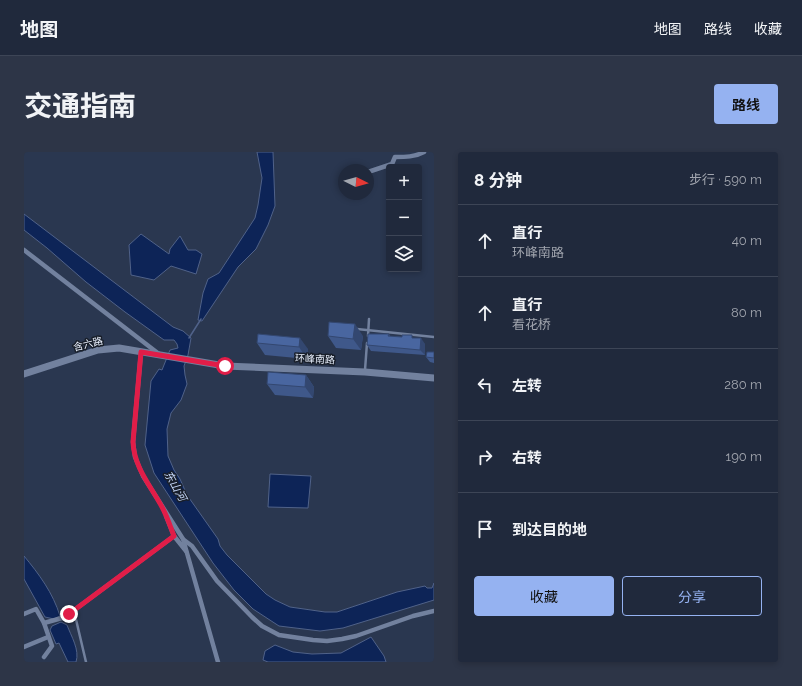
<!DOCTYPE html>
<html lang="zh">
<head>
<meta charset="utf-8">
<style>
  :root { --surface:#20293c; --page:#2d3547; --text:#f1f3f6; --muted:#a2a6af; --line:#3d4556; --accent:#95b2f1 }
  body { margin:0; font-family:Raleway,"Noto Sans SC",sans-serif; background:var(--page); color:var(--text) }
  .controls { position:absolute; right:12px; top:12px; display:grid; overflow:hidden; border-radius:4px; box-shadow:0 2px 6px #0003 }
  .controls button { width:36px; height:36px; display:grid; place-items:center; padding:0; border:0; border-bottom:1px solid var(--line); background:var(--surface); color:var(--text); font:20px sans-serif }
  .compass { position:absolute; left:314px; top:12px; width:36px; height:36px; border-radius:50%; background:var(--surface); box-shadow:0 2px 6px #0003; rotate:95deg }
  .stop { position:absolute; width:12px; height:12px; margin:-9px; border:3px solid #e11d48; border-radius:50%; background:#fff }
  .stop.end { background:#e11d48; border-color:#fff; box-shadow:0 1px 4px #0008 }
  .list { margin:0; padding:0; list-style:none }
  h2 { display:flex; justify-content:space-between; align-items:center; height:52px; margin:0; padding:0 16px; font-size:17px }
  h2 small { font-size:13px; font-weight:400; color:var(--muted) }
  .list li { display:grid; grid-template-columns:26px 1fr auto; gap:12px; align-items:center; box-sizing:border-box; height:72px; padding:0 16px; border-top:1px solid var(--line) }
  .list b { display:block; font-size:15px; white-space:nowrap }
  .list p { margin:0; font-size:13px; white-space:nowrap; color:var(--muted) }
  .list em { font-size:13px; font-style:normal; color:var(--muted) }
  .actions { display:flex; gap:8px; padding:12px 16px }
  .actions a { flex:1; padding:9px 0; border:1px solid var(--accent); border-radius:4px; text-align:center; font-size:14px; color:var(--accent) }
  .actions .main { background:var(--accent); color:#111 }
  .icon { flex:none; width:22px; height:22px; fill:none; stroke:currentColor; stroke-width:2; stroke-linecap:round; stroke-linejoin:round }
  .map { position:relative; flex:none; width:410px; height:510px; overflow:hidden; border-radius:4px }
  header { display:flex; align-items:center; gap:24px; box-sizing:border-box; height:56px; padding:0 20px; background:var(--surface); border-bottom:1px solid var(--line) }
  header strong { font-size:19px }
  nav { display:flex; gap:22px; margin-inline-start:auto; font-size:14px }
  .intro { display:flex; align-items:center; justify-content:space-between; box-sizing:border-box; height:96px; padding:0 24px }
  h1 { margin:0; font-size:28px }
  .button { padding:10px 18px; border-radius:4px; background:var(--accent); color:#111; font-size:14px; font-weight:700 }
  main { display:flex; gap:24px; padding:0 24px }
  aside { flex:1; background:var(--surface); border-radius:4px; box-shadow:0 2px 6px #0003 }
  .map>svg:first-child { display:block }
</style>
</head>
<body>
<header>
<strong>地图</strong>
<nav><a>地图</a><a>路线</a><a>收藏</a></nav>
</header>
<div class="intro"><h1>交通指南</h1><a class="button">路线</a></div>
<main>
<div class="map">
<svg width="410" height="510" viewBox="0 0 410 510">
  <rect width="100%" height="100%" fill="#2a3750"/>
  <g fill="#0d2457" stroke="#506289">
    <path d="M233,0H249L251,54L244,73L232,97L214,115L178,169L174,168L179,141L184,127L195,121L231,66L234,53L238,26Z"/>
    <path d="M0,62L149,175L159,179L167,186L164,203L160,214L161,223L163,232L157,248L147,261L143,277L144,304L150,318L156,327L163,343L194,387L196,394L203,403L242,442L251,448L266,455L301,460H313L373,440L401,434L403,436H408L410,431V448L319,476L296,479L255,474L229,457L210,438L189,411L130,321L121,293L127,229L135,217L138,218L146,198L154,196L153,192L150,188H140L101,160L62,130L23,96L0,78Z"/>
    <path d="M117,82L145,102L146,97L156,84L164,98H172L178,102L172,122L147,114L130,128L107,123L105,93Z"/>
    <path d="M246,322L287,324L284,356L244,355Z"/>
    <path d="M0,404C15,422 29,441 36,464L30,467L21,465L0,427Z"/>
    <path d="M37,470L43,473C47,484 56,498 52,510H44L35,491L32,492L26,478L28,474Z"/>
    <path d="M347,485L360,504L362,510H244L239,508L241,499L251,493L269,500L288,502L317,501Z"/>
  </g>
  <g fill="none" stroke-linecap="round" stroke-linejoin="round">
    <path stroke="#506289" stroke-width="1.5" d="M165,186L177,167"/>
    <g stroke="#72819e" stroke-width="2.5">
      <path d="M333,177L410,185"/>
      <path d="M344,184L345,167"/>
      <path d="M341,218L343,191"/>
      <path d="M50,459L62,510"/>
    </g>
    <g stroke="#72819e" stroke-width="4.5">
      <path d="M344,20L368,12L371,5C381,5 391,5 400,0"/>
      <path d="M0,98L135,202"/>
      <path d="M117,200L109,290L111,305L119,324L159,387L194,510"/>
      <path d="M142,364L150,384L162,399"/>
      <path d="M160,388L168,394L193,429L228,465L238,474L255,483L289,488L303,489L318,487L332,484L389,464L410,459"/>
      <path d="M0,462L12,457L20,471L28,494L20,505"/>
      <path d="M20,471L38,466L45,462L150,384"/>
      <path d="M0,495L24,485"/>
    </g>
    <path stroke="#72819e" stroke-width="7" d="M0,222L74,198L95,196L201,214L341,220L410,226"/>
  </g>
  <g fill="#3f588a">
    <path d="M234,182L284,197L283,207L241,203L233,191Z"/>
    <path d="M365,182L366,184L390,186L401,192V203L347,199L343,193Z"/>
    <path d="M304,184H339L337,198L312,196Z"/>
    <path d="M410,200V211L406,210L402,205Z"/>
    <path d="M282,223L290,235L289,246L251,243L243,232Z"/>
  </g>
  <g fill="#334770">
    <path d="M331,172L339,184L337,198L329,187Z"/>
    <path d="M276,186L284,197L283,207L275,195Z"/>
    <path d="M397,186L401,192V203L396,198Z"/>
    <path d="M282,223L290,235L289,246L281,235Z"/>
  </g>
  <g fill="#4966a0" stroke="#334770">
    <path d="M305,170L331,172L329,187L304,184Z"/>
    <path d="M234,182L276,186L275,195L233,191Z"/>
    <path d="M344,182H365L364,184L378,185V183H388V186H397L396,198L343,193Z"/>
    <path d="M403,200H410V206L402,205Z"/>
    <path d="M244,220L282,223L281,235L243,232Z"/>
  </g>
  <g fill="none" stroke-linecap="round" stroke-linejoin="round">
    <path stroke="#e11d48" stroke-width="5" d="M45,462L150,384C146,374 143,364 138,355C126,333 110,315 109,290L117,200L201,214"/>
  </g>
  <g text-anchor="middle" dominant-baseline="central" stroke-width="3" stroke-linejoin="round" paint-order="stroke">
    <g font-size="10" fill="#ebf2ff" stroke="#191f2a">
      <text transform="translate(64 192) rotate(-14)">含六路</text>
      <text transform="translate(291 207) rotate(3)">环峰南路</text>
    </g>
    <g font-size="11" font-style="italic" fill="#c4d6f8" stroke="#191f2a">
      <text transform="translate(151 334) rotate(60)">东山河</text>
    </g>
  </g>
</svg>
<div class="controls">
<button>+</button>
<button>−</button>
<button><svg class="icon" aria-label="layers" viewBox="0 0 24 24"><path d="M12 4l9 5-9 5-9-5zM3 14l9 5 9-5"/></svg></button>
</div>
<svg class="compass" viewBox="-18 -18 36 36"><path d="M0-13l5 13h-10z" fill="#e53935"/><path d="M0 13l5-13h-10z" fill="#a2a6af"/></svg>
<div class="stop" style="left:201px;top:214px"></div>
<div class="stop end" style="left:45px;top:462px"></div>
</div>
<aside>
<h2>8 分钟<small>步行 · 590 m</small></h2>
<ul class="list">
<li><svg class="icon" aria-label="ahead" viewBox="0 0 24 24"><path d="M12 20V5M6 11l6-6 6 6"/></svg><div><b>直行</b><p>环峰南路</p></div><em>40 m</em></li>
<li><svg class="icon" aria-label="ahead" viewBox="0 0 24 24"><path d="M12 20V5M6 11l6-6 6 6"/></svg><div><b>直行</b><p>看花桥</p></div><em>80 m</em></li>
<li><svg class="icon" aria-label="left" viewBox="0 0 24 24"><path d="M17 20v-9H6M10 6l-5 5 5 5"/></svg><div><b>左转</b></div><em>280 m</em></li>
<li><svg class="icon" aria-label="right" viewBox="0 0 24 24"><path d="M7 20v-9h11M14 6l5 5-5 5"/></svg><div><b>右转</b></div><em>190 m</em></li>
<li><svg class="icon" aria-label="arrive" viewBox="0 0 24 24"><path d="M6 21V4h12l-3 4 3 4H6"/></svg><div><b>到达目的地</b></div></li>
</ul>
<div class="actions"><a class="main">收藏</a><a>分享</a></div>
</aside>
</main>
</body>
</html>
